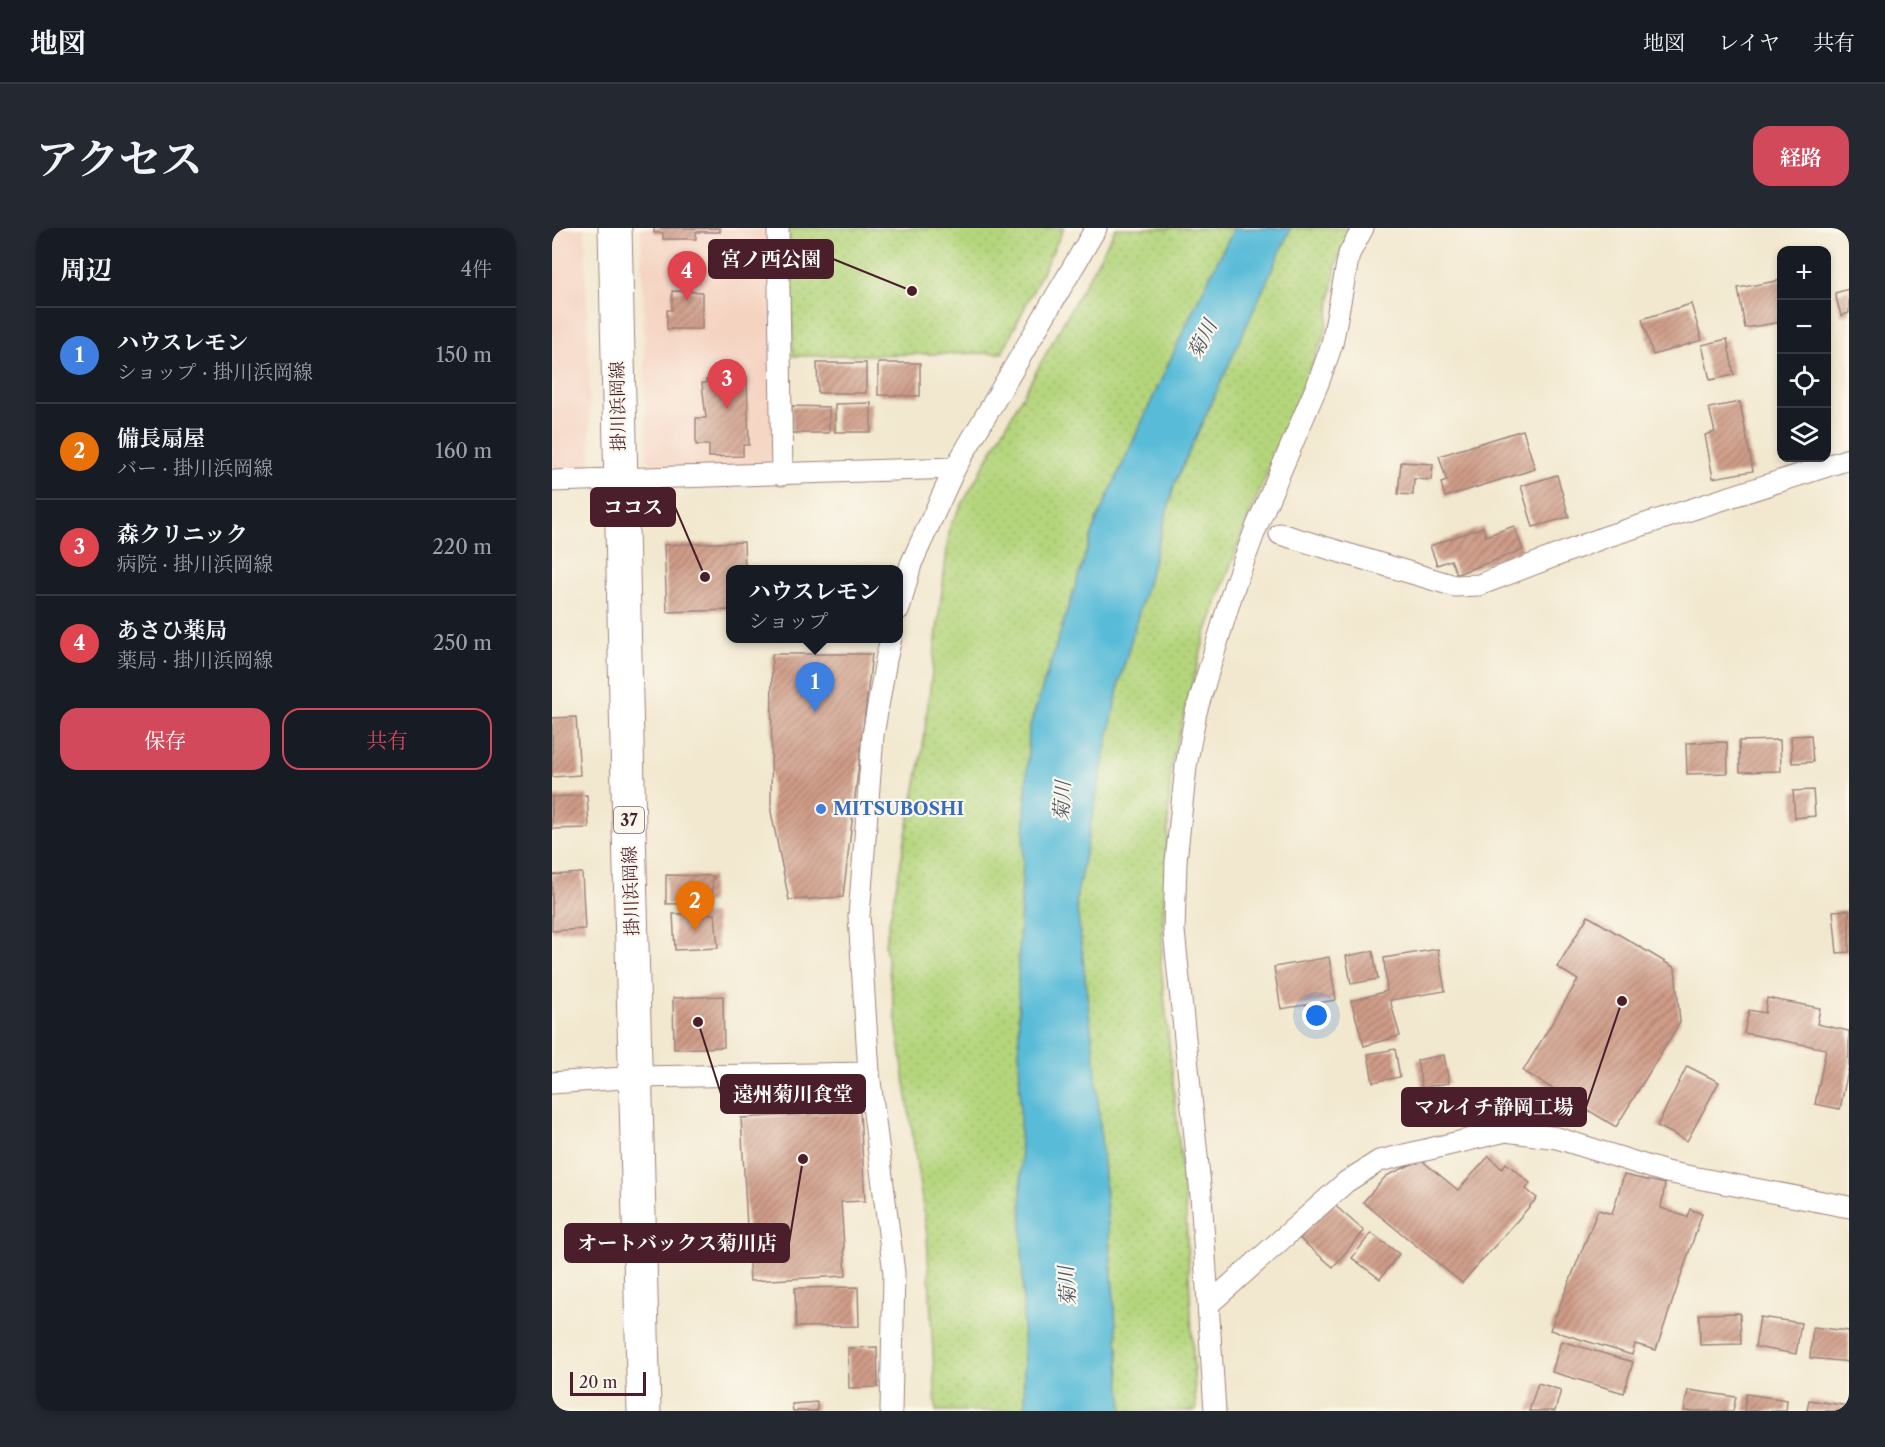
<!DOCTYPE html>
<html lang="ja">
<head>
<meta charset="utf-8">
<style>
  :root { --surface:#171b24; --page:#242831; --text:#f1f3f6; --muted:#9ea1a6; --line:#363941; --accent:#d1495b }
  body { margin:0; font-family:"Libre Caslon Text","Noto Serif JP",serif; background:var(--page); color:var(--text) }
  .controls { position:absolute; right:18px; top:18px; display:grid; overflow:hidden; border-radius:12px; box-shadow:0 3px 9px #0003 }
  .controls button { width:54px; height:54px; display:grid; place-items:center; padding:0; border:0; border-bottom:2px solid var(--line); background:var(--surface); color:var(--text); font:30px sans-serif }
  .scale { position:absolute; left:18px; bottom:15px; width:76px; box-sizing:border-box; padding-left:6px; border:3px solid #4a1f2b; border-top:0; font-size:16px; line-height:21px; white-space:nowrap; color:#4a1f2b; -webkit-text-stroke:4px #fbf7ec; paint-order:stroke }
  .you { position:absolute; left:765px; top:788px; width:21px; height:21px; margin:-15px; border:4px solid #fff; border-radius:50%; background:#1a73e8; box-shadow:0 0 0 9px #1a73e833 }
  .badge { display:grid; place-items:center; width:39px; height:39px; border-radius:50%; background:var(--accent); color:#fff; font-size:20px; font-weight:700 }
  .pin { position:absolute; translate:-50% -50px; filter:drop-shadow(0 2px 3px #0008) }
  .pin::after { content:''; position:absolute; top:32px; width:21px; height:18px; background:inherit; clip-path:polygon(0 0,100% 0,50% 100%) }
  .popup { position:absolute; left:174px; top:337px; width:177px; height:78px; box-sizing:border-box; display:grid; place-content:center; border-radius:12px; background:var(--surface); filter:drop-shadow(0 2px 4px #0005); font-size:20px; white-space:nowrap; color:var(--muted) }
  .popup b { font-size:22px; color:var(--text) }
  .popup::after { content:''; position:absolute; left:50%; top:100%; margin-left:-12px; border:12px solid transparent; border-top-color:var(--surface) }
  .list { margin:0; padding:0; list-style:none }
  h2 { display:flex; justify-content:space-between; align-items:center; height:78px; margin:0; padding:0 24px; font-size:26px }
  h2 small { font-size:20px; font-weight:400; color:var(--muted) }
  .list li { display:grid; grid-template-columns:39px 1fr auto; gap:18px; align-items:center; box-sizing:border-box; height:96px; padding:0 24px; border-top:2px solid var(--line) }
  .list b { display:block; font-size:22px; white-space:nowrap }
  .list p { margin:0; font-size:20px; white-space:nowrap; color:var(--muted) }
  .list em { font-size:20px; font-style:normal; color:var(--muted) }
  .actions { display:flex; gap:12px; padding:18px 24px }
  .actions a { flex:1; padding:14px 0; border:2px solid var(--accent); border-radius:18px; text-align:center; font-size:21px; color:var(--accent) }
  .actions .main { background:var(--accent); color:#fff }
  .icon { flex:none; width:33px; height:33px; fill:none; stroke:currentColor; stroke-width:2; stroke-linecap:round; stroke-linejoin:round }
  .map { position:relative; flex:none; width:1297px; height:1183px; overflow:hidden; border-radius:18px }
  header { display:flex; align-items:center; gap:36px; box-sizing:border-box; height:84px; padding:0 30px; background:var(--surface); border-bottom:2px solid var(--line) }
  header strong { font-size:28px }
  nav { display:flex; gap:33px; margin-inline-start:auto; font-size:21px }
  .intro { display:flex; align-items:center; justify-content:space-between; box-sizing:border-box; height:144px; padding:0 36px }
  h1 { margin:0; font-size:42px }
  .button { padding:15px 27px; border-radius:18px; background:var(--accent); color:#fff; font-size:21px; font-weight:700 }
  main { display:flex; gap:36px; padding:0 36px }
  aside { flex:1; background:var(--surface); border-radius:18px; box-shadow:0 3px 9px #0003 }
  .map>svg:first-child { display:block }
</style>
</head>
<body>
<header>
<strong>地図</strong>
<nav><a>地図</a><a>レイヤ</a><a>共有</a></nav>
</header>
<div class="intro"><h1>アクセス</h1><a class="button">経路</a></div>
<main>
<aside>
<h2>周辺<small>4件</small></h2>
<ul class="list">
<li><span class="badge" style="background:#3f7fe0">1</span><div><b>ハウスレモン</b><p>ショップ · 掛川浜岡線</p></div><em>150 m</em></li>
<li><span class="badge" style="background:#e8710a">2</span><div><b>備長扇屋</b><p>バー · 掛川浜岡線</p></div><em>160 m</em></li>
<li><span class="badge" style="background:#e0444e">3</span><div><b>森クリニック</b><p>病院 · 掛川浜岡線</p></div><em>220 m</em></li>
<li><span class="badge" style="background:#e0444e">4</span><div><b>あさひ薬局</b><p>薬局 · 掛川浜岡線</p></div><em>250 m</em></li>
</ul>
<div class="actions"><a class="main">保存</a><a>共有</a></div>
</aside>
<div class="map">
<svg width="1297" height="1183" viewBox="0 0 1297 1183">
  <defs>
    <pattern id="grass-dots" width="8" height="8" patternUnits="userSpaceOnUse" patternTransform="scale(1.5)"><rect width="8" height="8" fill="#b4d57c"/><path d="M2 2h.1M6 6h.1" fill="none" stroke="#9cb66b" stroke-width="1.8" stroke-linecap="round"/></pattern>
    <pattern id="building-hatch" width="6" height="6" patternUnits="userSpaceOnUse" patternTransform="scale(1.5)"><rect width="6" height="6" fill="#cf9c87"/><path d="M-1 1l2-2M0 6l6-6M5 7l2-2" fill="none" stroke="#aa7f6f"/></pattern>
  </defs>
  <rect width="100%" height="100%" fill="#fbf7ec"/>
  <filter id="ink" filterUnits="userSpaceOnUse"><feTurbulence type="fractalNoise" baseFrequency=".0167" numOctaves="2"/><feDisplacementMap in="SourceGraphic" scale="12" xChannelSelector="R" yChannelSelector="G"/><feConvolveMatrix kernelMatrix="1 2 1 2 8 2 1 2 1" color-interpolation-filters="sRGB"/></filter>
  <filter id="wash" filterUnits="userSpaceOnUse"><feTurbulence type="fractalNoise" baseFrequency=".008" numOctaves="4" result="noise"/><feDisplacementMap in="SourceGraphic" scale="24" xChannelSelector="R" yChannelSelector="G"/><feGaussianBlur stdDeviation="1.35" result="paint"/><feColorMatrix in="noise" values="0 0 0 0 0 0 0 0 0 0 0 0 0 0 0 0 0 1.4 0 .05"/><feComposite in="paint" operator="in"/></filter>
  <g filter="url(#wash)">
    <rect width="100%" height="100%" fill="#f2e8cf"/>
    <g fill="#f5d3c1">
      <path d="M0,0H33L39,234L29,245L0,246Z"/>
      <path d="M89,0H216L223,228L210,240L107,243L95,231Z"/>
    </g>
    <g fill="url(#grass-dots)" stroke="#7f7a54" stroke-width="1.5">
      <path d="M237,0H512L450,125L241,128Z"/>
      <path d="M564,0H801L784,36L774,103L693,298L653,408L619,537L609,738L633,971L644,1183H384L375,1007L333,716L370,525L398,298Z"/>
    </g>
    <path fill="#59bbd8" stroke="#526d82" stroke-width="1.5" d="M682,0H739L623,255L567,456L524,671L543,835L571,1183H474L472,1157L466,740L477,501L544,294L641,82Z"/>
    <g id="blocks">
      <g fill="url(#building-hatch)">
        <path d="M102,0H168V4H144V11H111V5H102Z"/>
        <path d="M1230,52V94L1193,100L1186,60Z"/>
        <path d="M1297,61V85L1289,88L1283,65Z"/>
        <path d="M120,63L150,64V101H115V82H120Z"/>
        <path d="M1139,76L1150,112L1101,127L1090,91Z"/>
        <path d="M1175,111L1182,147L1158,152L1150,117Z"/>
        <path d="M265,135H314V165H266Z"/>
        <path d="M326,135H368V168L326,167Z"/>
        <path d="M195,150L197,217H191V228L157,229V217H144V190H154L150,155H154V152Z"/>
        <path d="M1188,174L1201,243L1161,250L1153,207L1163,204L1157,180Z"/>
        <path d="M319,175V204H283V176Z"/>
        <path d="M240,178L277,179V205H240Z"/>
        <path d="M971,202L983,241L893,269L889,255L895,253L887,228Z"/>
        <path d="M849,234L881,236L879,252L862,251L861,267L846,266Z"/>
        <path d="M1005,247L1017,289L981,299L969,258Z"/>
        <path d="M962,298L971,322L905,346L899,332L885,337L878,318L931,299L934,308Z"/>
        <path d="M192,314L193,342H179V382L115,384L112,317Z"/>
        <path d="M220,426H320L291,669L237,672L219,584Z"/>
        <path d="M24,489L28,547L0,549V490Z"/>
        <path d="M1259,507L1261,534L1240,535L1239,508Z"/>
        <path d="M1228,512L1229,543L1188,544L1187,513Z"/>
        <path d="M1175,514L1176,545L1135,546L1134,515Z"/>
        <path d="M1261,562L1263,588L1243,590L1241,563Z"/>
        <path d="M35,567L37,600L0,601V569Z"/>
        <path d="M30,645L33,701L0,703V647Z"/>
        <path d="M114,647L161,648L159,675L114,676Z"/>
        <path d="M1297,682V724L1285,725L1281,683Z"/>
        <path d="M121,686H163L166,720L123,722Z"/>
        <path d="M1036,688L1123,740L1128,794L1064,899L971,843L1026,752L1005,739Z"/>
        <path d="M886,721L893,763L838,772L848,808L812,818L799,773L835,763L832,730Z"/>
        <path d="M821,723L826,751L799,756L794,728Z"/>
        <path d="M777,729L784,772L729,781L722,739Z"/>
        <path d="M171,768L172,819L122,821L121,770Z"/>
        <path d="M1215,770L1268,780L1265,796L1297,803V838L1288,881L1263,876L1274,821L1192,805L1197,782L1213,785Z"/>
        <path d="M843,821L848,849L821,854L816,826Z"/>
        <path d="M892,827L897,855L870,860L865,832Z"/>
        <path d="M1135,838L1167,854L1135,913L1105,898Z"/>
        <path d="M308,883L313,973L289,974L294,1048L198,1053L189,890Z"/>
        <path d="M937,928L950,941L954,935L978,955L974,961L985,970L910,1055L811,974L834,948L869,932L906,962Z"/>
        <path d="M1072,947L1113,956L1109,980L1135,989L1138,981L1150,986L1104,1122L1083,1116L1080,1127L998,1102L1046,982L1060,986Z"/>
        <path d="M779,974L812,1003L781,1039L748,1011Z"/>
        <path d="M819,1005L847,1026L828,1051L800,1030Z"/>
        <path d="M306,1059L307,1098L244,1099L243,1060Z"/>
        <path d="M1188,1085L1189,1116L1148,1117L1147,1086Z"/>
        <path d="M1208,1089L1249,1095L1244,1126L1203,1119Z"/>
        <path d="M1261,1099L1297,1103V1134L1258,1130Z"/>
        <path d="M1009,1113L1081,1134L1072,1165L1000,1144Z"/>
        <path d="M325,1119L326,1159L297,1160L296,1120Z"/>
        <path d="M986,1155L1009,1162L1003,1183H977Z"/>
        <path d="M1136,1162L1184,1169L1181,1183H1132Z"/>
        <path d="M1194,1166L1235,1172L1234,1183H1192Z"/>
        <path d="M1257,1172L1297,1178V1183H1255Z"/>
        <path d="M265,1174V1183H241L240,1176Z"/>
      </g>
    </g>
  </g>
  <g filter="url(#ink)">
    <use href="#blocks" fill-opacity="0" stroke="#9e847d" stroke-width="1.5"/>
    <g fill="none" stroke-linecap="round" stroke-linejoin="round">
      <g stroke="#9e847d" stroke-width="23">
        <g id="minor">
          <path d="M226,0L230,247"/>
          <path d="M0,253L403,240"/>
          <path d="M728,306L903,358L927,357L1053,309L1297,231"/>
          <path d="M347,381L359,336L403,240L544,0"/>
          <path d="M0,855L85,849L317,845"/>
          <path d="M657,1076L794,954L827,933L954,903L1005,910L1114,944L1297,979"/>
          <path d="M339,1183L342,1045L317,845L307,688L321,507L334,432L339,410"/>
          <path d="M663,1183L649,967L622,703L624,633L634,538L644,484L682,359L704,300L767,153L780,116L797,26L811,0"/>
        </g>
      </g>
      <g stroke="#9e847d" stroke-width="35">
        <path id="primary" d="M63,0C70,394 83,789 92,1183"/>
      </g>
      <use href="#minor" stroke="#fff" stroke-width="21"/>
      <use href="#primary" stroke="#fff" stroke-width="33"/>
    </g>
  </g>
  <circle fill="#3f7fe0" stroke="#fbf7ec" stroke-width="2" cx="269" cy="581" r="6"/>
  <g text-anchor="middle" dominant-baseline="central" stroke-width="4.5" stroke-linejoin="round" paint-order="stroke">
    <rect fill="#fbf7ec" stroke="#7f6065" stroke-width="1.5" x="62" y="579" width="30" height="26" rx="4.5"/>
    <g font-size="16" font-weight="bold" fill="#4a1f2b">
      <text x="77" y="592">37</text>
    </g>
    <g font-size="18" fill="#4a1f2b" stroke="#fbf7ec">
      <text transform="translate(66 178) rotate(-91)">掛川浜岡線</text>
      <text transform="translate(79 663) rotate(-92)">掛川浜岡線</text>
    </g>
    <g font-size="18" font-weight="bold" fill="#366cbe" stroke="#fbf7ec" text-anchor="start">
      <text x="281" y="581">MITSUBOSHI</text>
    </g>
    <g font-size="20" font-style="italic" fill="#4f5668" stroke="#fbf7ec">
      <text transform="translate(650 111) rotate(-63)">菊川</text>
      <text transform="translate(510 573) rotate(-87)">菊川</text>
      <text transform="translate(515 1058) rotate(-94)">菊川</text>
    </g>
  </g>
  <path fill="none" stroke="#4a1f2b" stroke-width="2" d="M360 63L281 31M153 349L123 279M146 794L169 866M1070 773L1034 879M251 931L237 1015"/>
  <g fill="#4a1f2b" stroke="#fbf7ec" stroke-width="2">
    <circle cx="360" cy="63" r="6"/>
    <circle cx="153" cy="349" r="6"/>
    <circle cx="146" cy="794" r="6"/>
    <circle cx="1070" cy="773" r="6"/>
    <circle cx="251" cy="931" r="6"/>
  </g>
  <g fill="#4a1f2b" stroke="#4a1f2b" stroke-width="2">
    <rect x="157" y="12" width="124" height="38" rx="6"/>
    <rect x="39" y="260" width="84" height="38" rx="6"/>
    <rect x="169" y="847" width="144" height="38" rx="6"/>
    <rect x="850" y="860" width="184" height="38" rx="6"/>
    <rect x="13" y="996" width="224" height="38" rx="6"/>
  </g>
  <g font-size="20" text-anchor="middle" font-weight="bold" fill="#fff">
    <text x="219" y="38">宮ノ西公園</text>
    <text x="81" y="286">ココス</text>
    <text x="241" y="873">遠州菊川食堂</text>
    <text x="942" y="886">マルイチ静岡工場</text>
    <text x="125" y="1022">オートバックス菊川店</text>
  </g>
</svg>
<div class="controls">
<button>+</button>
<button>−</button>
<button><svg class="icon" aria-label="locate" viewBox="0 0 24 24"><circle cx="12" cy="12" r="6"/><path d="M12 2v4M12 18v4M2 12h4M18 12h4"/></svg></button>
<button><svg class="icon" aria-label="layers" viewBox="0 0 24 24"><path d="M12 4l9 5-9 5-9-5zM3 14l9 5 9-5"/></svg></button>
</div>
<div class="scale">20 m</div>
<div class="you"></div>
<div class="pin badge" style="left:263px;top:484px;background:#3f7fe0">1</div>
<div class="popup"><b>ハウスレモン</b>ショップ</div>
<div class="pin badge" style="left:143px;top:703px;background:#e8710a">2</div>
<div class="pin badge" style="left:175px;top:181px;background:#e0444e">3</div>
<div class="pin badge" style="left:135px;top:73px;background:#e0444e">4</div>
</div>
</main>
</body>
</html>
